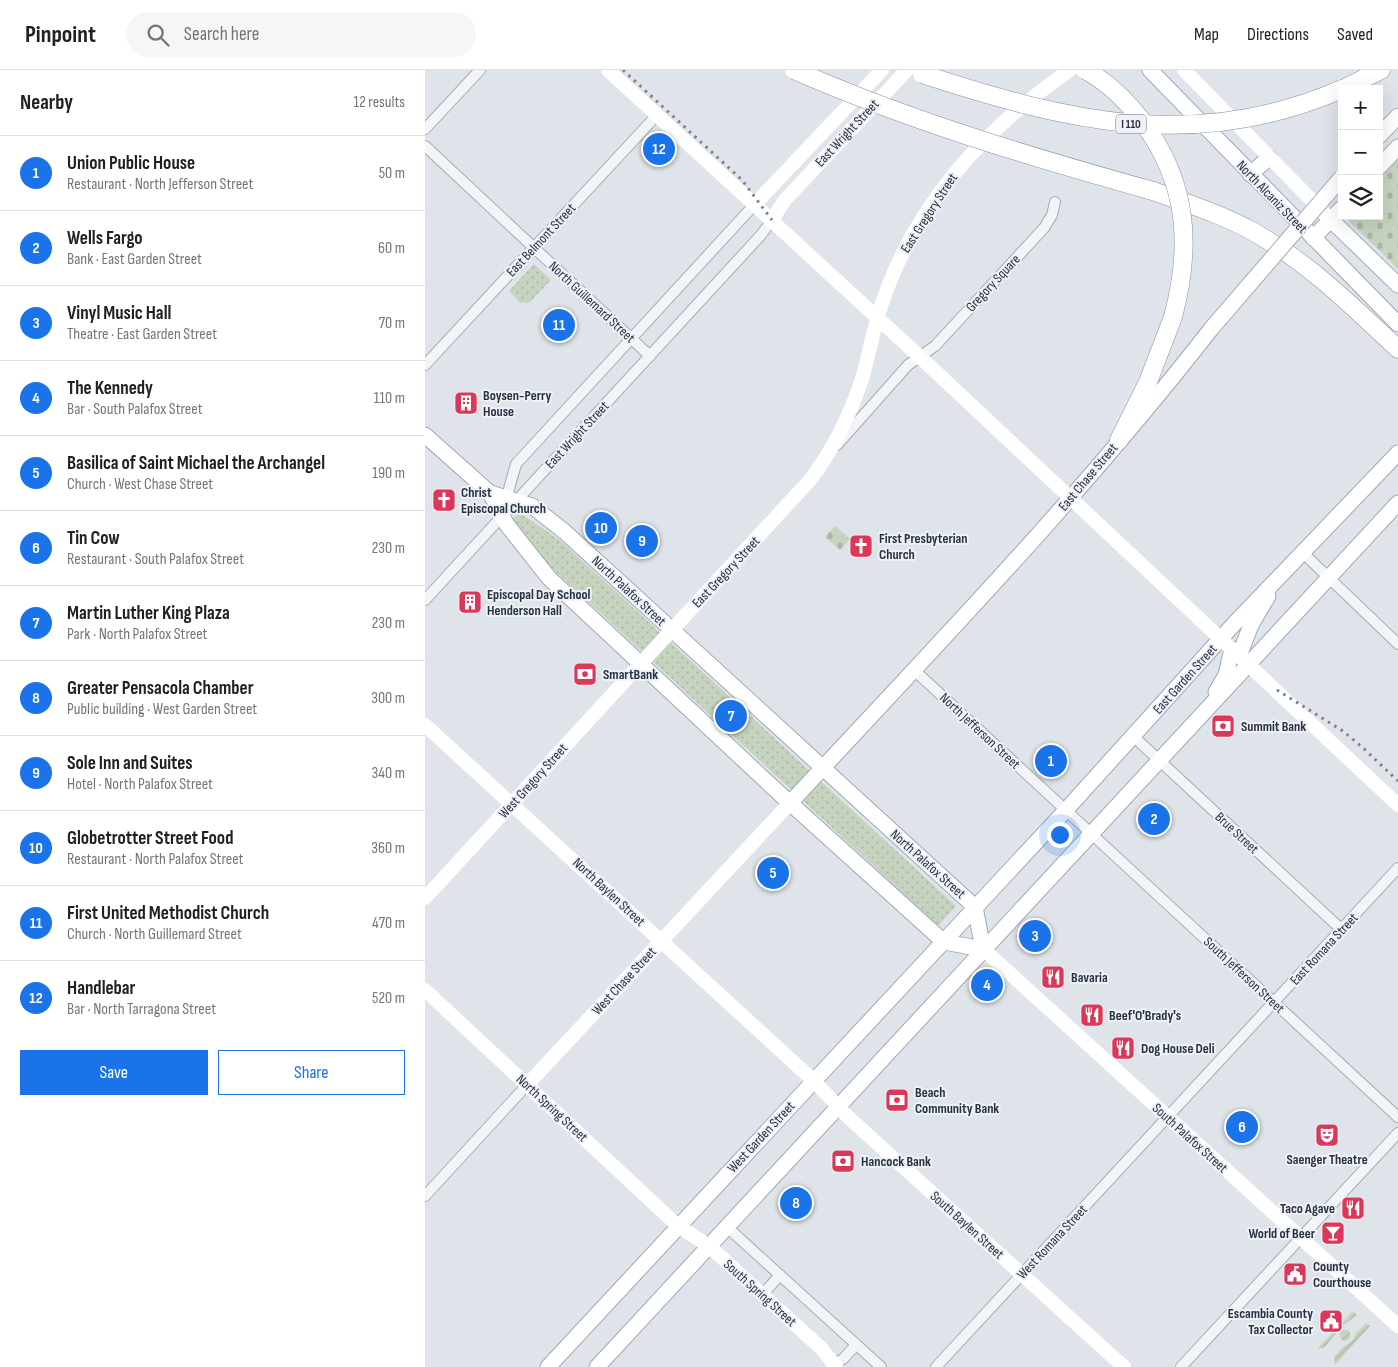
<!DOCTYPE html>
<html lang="en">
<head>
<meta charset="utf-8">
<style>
  :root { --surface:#fff; --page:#f6f6f6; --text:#202124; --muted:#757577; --line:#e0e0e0; --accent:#1a73e8 }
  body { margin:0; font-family:"Sofia Sans Condensed",sans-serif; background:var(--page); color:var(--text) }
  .controls { position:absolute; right:15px; top:15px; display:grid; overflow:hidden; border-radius:0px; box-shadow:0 5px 20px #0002 }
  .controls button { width:45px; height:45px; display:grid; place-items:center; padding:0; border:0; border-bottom:1px solid var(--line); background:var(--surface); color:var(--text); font:25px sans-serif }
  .you { position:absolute; left:634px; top:764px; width:18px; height:18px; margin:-12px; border:4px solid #fff; border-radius:50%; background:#1a73e8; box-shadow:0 0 0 8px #1a73e833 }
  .badge { display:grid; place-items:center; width:32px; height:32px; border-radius:50%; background:var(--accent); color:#fff; font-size:16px; font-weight:700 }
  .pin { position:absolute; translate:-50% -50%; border:2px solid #fff; box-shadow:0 1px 5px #0006 }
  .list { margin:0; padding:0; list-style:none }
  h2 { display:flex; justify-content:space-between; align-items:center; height:65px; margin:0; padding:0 20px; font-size:21px }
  h2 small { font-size:16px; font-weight:400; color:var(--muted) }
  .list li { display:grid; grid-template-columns:32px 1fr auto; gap:15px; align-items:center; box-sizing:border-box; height:75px; padding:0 20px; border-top:1px solid var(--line) }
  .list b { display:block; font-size:19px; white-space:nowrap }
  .list p { margin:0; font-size:16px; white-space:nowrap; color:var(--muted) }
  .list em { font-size:16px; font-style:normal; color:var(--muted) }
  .actions { display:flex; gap:10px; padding:15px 20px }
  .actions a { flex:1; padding:11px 0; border:1px solid var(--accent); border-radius:0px; text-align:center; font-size:18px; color:var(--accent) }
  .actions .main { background:var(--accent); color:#fff }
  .icon { flex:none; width:28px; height:28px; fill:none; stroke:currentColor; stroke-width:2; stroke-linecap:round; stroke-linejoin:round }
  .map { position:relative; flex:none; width:973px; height:1297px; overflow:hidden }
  header { display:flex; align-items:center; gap:30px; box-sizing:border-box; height:70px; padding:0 25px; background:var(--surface); border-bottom:1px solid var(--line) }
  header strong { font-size:24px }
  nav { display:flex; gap:28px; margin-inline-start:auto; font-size:18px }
  .search { width:350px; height:45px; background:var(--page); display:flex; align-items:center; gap:12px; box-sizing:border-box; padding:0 18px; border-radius:28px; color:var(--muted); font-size:19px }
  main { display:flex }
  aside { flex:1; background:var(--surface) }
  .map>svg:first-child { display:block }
</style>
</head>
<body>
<header>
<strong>Pinpoint</strong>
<div class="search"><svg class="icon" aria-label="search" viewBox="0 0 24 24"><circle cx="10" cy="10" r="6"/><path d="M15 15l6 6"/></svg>Search here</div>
<nav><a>Map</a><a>Directions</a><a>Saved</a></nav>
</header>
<main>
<aside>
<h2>Nearby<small>12 results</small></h2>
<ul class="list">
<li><span class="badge">1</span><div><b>Union Public House</b><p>Restaurant · North Jefferson Street</p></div><em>50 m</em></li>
<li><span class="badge">2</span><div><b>Wells Fargo</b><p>Bank · East Garden Street</p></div><em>60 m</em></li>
<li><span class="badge">3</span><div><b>Vinyl Music Hall</b><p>Theatre · East Garden Street</p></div><em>70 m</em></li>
<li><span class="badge">4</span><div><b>The Kennedy</b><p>Bar · South Palafox Street</p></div><em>110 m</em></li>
<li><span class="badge">5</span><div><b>Basilica of Saint Michael the Archangel</b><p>Church · West Chase Street</p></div><em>190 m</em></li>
<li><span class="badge">6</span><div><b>Tin Cow</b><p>Restaurant · South Palafox Street</p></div><em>230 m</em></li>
<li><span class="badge">7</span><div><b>Martin Luther King Plaza</b><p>Park · North Palafox Street</p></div><em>230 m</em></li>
<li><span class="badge">8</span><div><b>Greater Pensacola Chamber</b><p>Public building · West Garden Street</p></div><em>300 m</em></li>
<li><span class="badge">9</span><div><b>Sole Inn and Suites</b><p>Hotel · North Palafox Street</p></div><em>340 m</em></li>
<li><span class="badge">10</span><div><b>Globetrotter Street Food</b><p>Restaurant · North Palafox Street</p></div><em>360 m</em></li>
<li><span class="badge">11</span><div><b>First United Methodist Church</b><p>Church · North Guillemard Street</p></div><em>470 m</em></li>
<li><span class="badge">12</span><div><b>Handlebar</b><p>Bar · North Tarragona Street</p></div><em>520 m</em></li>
</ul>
<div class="actions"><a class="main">Save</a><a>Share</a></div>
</aside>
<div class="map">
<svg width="973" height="1297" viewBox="0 0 973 1297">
  <defs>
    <pattern id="grass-dots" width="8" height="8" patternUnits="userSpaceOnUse" patternTransform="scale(1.25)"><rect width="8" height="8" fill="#c6d4bf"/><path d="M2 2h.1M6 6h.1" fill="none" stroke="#aab6a5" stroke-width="1.8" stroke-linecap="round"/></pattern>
    <pattern id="cemetery-stones" width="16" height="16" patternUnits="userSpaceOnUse" patternTransform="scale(1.25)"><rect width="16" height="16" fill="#c6d4bf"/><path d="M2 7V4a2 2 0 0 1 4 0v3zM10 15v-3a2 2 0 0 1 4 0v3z" fill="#aab6a5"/></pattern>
    <pattern id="garden-furrows" width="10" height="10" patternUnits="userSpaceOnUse" patternTransform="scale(1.25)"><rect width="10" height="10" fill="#c6d4bf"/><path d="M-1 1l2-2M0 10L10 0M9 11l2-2" fill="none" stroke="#aab6a5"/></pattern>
  </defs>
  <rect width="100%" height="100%" fill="#dfe4ea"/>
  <g fill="url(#grass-dots)">
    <path d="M109,194L126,210L105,232L96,233L84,221Z"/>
    <path d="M94,442L136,471L531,836L513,856L116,488L86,451Z"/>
  </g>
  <g fill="url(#cemetery-stones)">
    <path d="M973,88V199L919,146H954V108Z"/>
    <path d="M410,456L425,469L415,480L400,467Z"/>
  </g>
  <g fill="url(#garden-furrows)">
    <path d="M928,1241L932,1245L916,1257L900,1277L892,1279Z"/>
    <path d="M941,1253L945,1256L910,1295L909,1287L918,1277L928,1270L931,1263Z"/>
    <circle cx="920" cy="1265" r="5.5"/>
  </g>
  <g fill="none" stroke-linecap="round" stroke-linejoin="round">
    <g stroke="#a4abb4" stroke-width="12">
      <g id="street">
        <path d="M0,59L55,0"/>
        <path d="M0,76L225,286"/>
        <path d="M0,295L232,45"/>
        <path d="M412,375L483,295L510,276L619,158L627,145L630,132"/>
        <path d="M80,433L91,394L330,134"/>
        <path d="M877,482L973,574"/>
        <path d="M0,530L336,165L347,150"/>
        <path d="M488,599L973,1047"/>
        <path d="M708,666L917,860"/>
        <path d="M0,1126L102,1015"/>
        <path d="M302,1157L456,1297"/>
        <path d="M337,1225L355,1205"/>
        <path d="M409,1294L418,1289L431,1275"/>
        <path d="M511,1297L973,798"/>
        <path d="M756,1297L973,1063"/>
      </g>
    </g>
    <g stroke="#9da8b6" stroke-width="17">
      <g id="primary">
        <path d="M725,0L973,254"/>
        <path d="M954,66L973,46"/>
        <path d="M954,97L973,77"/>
        <path d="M825,104L844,88"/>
        <path d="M906,150L973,215"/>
        <path d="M888,168L917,138"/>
        <path d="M0,365L65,423L107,436L140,462L550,837L558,879"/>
        <path d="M65,423L82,455L124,508L355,724L519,872L558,879"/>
        <path d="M814,586L826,555L843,526"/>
        <path d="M791,622L801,605L807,579"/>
        <path d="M365,733C509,578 656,426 786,259"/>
        <path d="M123,1297L641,740L809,554L973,383"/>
        <path d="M172,1297L973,433"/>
      </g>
    </g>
    <g stroke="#8592a2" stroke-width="19">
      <g id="highway">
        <path d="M918,19L956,0"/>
        <path d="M728,121C761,133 796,144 827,161C883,192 927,236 973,279"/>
        <path d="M694,370L723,312L748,247"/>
      </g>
    </g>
    <use href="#street" stroke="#f2f4f7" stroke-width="10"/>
    <g stroke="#fff" stroke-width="14">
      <path d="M183,0L495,287L973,735"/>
      <path d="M759,0L906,150"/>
      <path d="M330,134L457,0"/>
      <path d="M347,150L359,131L482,0"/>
      <path d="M0,655L389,1011L422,1046L699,1297"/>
      <path d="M0,828L385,410C408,380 425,345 437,309C444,285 448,260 456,236C490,134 558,60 645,0"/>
      <path d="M558,879L973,1256"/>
      <path d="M0,920L253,1156L284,1176L397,1279L411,1297"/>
      <path d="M102,1015L365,733"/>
    </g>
    <use href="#primary" stroke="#fff" stroke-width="15"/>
    <use href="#highway" stroke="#fff" stroke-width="18"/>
    <g stroke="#778495" stroke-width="3" stroke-dasharray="2.5 5" stroke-linecap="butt">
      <path d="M198,0L317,110L347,150"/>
      <path d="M852,620L918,661L937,677L973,711"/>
    </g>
    <g stroke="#9da8b6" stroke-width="17" stroke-linecap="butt">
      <path id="primary-bridge" d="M786,259L917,107"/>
    </g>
    <g stroke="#8592a2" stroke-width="19" stroke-linecap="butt">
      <g id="highway-bridge">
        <path d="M369,0C485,51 606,87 728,121"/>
        <path d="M660,0C683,12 701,30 717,51C763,113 767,175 748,247"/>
        <path d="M497,4C641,51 770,83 917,19"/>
      </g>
    </g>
    <use href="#primary-bridge" stroke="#fff" stroke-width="15"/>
    <use href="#highway-bridge" stroke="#fff" stroke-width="18"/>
  </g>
  <defs>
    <g id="building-square" transform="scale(1.25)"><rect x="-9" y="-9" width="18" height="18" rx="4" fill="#db3859" stroke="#eef2f7"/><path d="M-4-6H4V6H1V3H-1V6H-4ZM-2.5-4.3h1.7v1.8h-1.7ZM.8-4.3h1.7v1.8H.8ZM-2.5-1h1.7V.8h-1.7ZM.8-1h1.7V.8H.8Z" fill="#fff"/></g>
    <g id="church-square" transform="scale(1.25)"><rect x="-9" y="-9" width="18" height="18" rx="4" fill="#db3859" stroke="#eef2f7"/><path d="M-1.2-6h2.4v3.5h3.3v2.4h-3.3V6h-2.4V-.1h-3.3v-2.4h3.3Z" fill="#fff"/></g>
    <g id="bank-square" transform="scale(1.25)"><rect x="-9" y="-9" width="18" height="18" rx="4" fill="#db3859" stroke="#eef2f7"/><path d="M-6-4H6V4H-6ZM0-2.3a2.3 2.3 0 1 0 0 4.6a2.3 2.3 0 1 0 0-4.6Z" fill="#fff"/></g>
    <g id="restaurant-square" transform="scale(1.25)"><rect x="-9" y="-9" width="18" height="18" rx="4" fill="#db3859" stroke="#eef2f7"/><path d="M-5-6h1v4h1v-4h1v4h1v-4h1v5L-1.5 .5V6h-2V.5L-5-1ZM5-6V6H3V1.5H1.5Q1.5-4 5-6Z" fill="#fff"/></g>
    <g id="theatre-square" transform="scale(1.25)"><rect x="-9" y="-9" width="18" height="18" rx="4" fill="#db3859" stroke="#eef2f7"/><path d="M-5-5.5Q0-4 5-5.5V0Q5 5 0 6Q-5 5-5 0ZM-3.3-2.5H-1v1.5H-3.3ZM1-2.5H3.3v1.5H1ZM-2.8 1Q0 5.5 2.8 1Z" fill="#fff"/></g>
    <g id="bar-square" transform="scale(1.25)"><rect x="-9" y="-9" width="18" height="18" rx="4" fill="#db3859" stroke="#eef2f7"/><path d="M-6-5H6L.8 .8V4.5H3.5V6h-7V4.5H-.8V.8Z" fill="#fff"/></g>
    <g id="civic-square" transform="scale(1.25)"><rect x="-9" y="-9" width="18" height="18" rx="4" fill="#db3859" stroke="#eef2f7"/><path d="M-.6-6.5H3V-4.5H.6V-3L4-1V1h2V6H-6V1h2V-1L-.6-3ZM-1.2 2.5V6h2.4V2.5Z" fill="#fff"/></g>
  </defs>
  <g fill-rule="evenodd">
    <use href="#building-square" x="41" y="333"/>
    <use href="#church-square" x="19" y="430"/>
    <use href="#church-square" x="436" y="476"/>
    <use href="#building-square" x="45" y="532"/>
    <use href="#bank-square" x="160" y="604"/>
    <use href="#bank-square" x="798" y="656"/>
    <use href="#restaurant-square" x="628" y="907"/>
    <use href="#restaurant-square" x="667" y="945"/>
    <use href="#restaurant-square" x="698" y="978"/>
    <use href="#bank-square" x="472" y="1030"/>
    <use href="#theatre-square" x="902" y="1065"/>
    <use href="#bank-square" x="418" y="1091"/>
    <use href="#restaurant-square" x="928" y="1138"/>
    <use href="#bar-square" x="908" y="1163"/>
    <use href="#civic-square" x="870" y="1204"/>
    <use href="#civic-square" x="906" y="1251"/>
  </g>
  <g text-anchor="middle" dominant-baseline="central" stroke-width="4" stroke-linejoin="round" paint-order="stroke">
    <rect fill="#eef2f7" stroke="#626c78" stroke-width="1" x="691" y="44.5" width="30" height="19" rx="4"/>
    <g font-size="12" font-weight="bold" fill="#263242">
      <text x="706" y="54">I 110</text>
    </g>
    <g font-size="14" fill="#263242" stroke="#eef2f7">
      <text transform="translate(422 63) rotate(-47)">East Wright Street</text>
      <text transform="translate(847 127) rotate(46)">North Alcaniz Street</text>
      <text transform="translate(504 143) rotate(-57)">East Gregory Street</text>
      <text transform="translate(116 170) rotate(-47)">East Belmont Street</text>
      <text transform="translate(568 213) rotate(-47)">Gregory Square</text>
      <text transform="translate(167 232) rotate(43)">North Guillemard Street</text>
      <text transform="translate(152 365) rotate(-47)">East Wright Street</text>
      <text transform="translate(663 407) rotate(-50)">East Chase Street</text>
      <text transform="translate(301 502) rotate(-47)">East Gregory Street</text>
      <text transform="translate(204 521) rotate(43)">North Palafox Street</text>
      <text transform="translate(760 609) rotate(-48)">East Garden Street</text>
      <text transform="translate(555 661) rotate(43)">North Jefferson Street</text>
      <text transform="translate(108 711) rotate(-48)">West Gregory Street</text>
      <text transform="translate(812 763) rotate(43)">Brue Street</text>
      <text transform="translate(503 794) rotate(42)">North Palafox Street</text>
      <text transform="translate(184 822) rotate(43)">North Baylen Street</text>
      <text transform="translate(899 879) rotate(-47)">East Romana Street</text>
      <text transform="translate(819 905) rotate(43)">South Jefferson Street</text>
      <text transform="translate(199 911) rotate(-47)">West Chase Street</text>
      <text transform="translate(127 1038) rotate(43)">North Spring Street</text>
      <text transform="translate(336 1067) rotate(-47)">West Garden Street</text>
      <text transform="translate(765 1068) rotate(42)">South Palafox Street</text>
      <text transform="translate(542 1155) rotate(42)">South Baylen Street</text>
      <text transform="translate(627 1172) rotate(-47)">West Romana Street</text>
      <text transform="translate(335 1223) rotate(42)">South Spring Street</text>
    </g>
    <g font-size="14" font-weight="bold" fill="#263242" stroke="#eef2f7" text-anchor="start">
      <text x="58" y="325">Boysen-Perry<tspan x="58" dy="16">House</tspan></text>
      <text x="36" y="422">Christ<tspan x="36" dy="16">Episcopal Church</tspan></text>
      <text x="454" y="468">First Presbyterian<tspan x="454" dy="16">Church</tspan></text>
      <text x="62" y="524">Episcopal Day School<tspan x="62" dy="16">Henderson Hall</tspan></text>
      <text x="178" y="604">SmartBank</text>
      <text x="816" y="656">Summit Bank</text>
      <text x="646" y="907">Bavaria</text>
      <text x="684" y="945">Beef'O'Brady's</text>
      <text x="716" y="978">Dog House Deli</text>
      <text x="490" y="1022">Beach<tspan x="490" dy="16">Community Bank</tspan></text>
      <text x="902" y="1089" text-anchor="middle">Saenger Theatre</text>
      <text x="436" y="1091">Hancock Bank</text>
      <text x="910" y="1138" text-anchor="end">Taco Agave</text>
      <text x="890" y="1163" text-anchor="end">World of Beer</text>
      <text x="888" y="1196">County<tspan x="888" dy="16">Courthouse</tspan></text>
      <text x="888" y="1243" text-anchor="end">Escambia County<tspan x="888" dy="16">Tax Collector</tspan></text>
    </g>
  </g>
</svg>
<div class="controls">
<button>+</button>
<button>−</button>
<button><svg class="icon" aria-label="layers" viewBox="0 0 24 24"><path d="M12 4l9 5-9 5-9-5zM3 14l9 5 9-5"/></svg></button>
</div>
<div class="you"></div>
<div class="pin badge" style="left:626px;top:691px">1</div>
<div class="pin badge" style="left:729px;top:749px">2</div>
<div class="pin badge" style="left:610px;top:866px">3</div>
<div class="pin badge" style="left:562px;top:915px">4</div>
<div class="pin badge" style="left:348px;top:803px">5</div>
<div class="pin badge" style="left:817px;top:1057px">6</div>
<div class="pin badge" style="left:306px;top:646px">7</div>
<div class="pin badge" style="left:371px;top:1133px">8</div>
<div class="pin badge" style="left:217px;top:471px">9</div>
<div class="pin badge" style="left:176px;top:458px">10</div>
<div class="pin badge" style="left:134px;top:255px">11</div>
<div class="pin badge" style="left:234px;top:79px">12</div>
</div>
</main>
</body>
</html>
